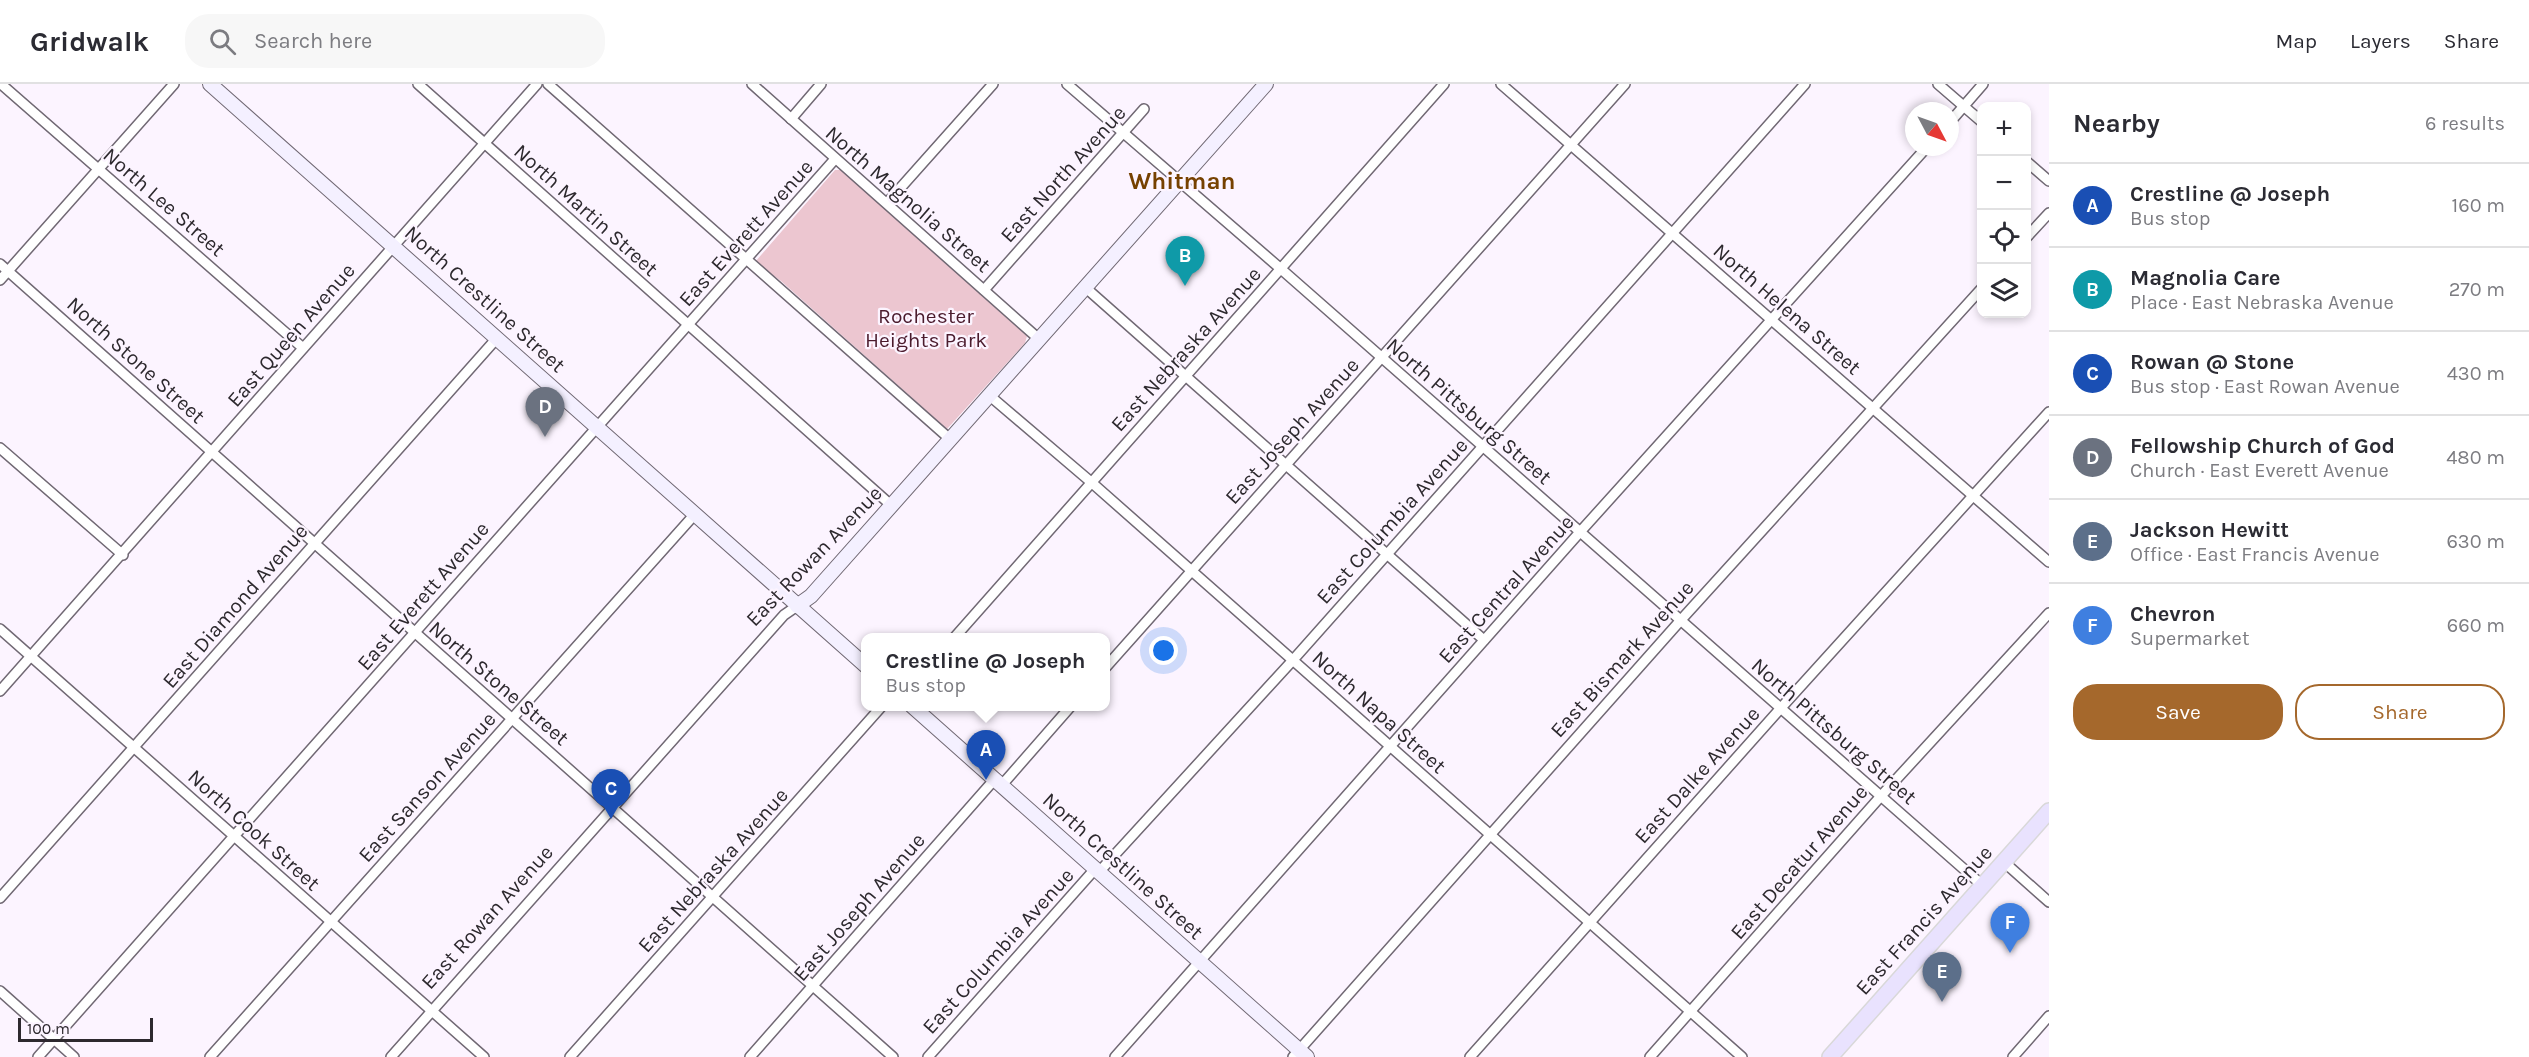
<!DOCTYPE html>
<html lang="en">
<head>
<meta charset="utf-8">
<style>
  :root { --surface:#fff; --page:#f7f7f7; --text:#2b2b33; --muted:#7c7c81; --line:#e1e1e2; --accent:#a5682c }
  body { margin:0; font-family:Karla,sans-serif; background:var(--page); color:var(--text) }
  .controls { position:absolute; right:18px; top:18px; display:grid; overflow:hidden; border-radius:12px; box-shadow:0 3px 9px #0003 }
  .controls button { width:54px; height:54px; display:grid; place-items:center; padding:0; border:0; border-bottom:2px solid var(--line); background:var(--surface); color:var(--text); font:30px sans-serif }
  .compass { position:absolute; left:1905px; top:18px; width:54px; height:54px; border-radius:50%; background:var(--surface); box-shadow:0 3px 9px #0003; rotate:131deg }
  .scale { position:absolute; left:18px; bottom:15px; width:135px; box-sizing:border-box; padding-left:6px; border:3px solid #2d292e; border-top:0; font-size:16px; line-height:21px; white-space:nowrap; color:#2d292e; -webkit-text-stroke:4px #fcf4ff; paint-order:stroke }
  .you { position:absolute; left:1164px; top:567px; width:21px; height:21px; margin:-15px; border:4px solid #fff; border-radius:50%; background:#1a73e8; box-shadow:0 0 0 9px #1a73e833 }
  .badge { display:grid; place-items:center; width:39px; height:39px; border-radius:50%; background:var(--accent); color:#fff; font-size:20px; font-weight:700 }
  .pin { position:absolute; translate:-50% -50px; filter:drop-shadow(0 2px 3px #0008) }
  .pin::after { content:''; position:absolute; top:32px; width:21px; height:18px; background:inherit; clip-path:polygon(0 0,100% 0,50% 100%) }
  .popup { position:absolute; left:861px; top:549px; width:249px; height:78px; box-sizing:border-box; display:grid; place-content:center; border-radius:12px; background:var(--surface); filter:drop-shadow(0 2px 4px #0005); font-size:20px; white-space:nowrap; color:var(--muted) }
  .popup b { font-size:22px; color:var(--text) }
  .popup::after { content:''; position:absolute; left:50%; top:100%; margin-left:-12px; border:12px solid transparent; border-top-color:var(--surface) }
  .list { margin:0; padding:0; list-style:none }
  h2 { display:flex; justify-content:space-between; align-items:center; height:78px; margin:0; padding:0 24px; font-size:26px }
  h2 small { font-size:20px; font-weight:400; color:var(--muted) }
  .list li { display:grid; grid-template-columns:39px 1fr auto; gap:18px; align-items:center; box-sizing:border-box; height:84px; padding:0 24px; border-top:2px solid var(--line) }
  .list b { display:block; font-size:22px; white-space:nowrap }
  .list p { margin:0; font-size:20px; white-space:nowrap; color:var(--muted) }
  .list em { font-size:20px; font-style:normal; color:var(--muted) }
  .actions { display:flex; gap:12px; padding:18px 24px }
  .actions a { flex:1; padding:14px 0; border:2px solid var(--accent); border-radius:24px; text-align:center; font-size:21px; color:var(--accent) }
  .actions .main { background:var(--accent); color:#fff }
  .icon { flex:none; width:33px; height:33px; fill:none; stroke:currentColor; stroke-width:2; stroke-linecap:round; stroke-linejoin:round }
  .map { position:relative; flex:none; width:2049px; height:973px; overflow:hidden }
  header { display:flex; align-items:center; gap:36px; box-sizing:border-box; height:84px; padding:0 30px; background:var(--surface); border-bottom:2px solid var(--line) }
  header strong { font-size:28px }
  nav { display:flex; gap:33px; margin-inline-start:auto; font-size:21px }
  .search { width:420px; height:54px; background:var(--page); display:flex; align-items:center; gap:15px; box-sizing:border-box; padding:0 21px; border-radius:24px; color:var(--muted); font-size:22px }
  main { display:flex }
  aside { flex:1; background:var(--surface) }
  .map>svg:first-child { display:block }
</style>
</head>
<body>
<header>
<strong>Gridwalk</strong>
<div class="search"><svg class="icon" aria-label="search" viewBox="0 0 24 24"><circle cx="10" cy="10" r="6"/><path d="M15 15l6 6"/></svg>Search here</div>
<nav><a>Map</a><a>Layers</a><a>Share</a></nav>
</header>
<main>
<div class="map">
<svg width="2049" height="973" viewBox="0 0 2049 973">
  <rect width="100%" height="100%" fill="#fcf4ff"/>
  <path fill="#ecc6d0" d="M835,86H841L1027,252L1025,259L947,345L781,197L755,178Z"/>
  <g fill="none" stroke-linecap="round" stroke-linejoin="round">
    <g stroke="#706873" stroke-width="12">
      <g id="street">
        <path d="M1,0L303,264"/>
        <path d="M418,0L892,422"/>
        <path d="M548,0L951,356"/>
        <path d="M752,0L1040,256"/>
        <path d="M1067,0L1281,185L1982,801"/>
        <path d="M1501,0L2049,478"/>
        <path d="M1938,0L1982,38"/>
        <path d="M791,35L821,0"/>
        <path d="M1950,38L1983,0"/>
        <path d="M2026,77L2049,97"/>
        <path d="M887,119L993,0"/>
        <path d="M2026,154L2049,129"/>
        <path d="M0,180L893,973"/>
        <path d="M0,196L174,0"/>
        <path d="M1086,204L1484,556"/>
        <path d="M984,206L1144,25"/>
        <path d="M990,312L1091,398L1742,973"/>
        <path d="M0,364L123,471"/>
        <path d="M0,545L484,973"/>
        <path d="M954,554L1444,0"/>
        <path d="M1106,583L1625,0"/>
        <path d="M0,607L537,0"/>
        <path d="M1001,702L1071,622"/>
        <path d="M2004,778L2049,818"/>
        <path d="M1099,788L1293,576L1805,0"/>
        <path d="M0,814L497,254"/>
        <path d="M0,907L74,973"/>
        <path d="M38,973L835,75"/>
        <path d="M210,973L695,430"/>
        <path d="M391,973L784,531L797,522"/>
        <path d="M570,973L882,622"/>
        <path d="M750,973L994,696"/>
        <path d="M928,973L1095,785"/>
        <path d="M1115,973L1580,448L1927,63"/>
        <path d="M1293,973L1680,537L1982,204"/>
        <path d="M1470,973L1780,625L2049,328"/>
        <path d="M1650,973L1881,712L2049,529"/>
        <path d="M2013,973L2049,932"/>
      </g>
    </g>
    <g stroke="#706873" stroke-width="16">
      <g id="secondary">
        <path d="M210,0L866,582"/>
        <path d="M797,522L811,512L1266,0"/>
        <path d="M912,622L1307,973"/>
      </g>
    </g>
    <g stroke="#d9d8d9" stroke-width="18">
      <path id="primary" d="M1830,973L2049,727"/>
    </g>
    <use href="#street" stroke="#fff" stroke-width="9"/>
    <use href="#secondary" stroke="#f4f0ff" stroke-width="14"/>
    <use href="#primary" stroke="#e9e2fe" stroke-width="15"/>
  </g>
  <g text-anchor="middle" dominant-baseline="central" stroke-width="4.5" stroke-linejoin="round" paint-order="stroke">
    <g font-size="21" fill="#2d292e" stroke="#fcf4ff">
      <text transform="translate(1063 90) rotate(-48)">East North Avenue</text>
      <text transform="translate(908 115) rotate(41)">North Magnolia Street</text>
      <text transform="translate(164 118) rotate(41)">North Lee Street</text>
      <text transform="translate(586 126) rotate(42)">North Martin Street</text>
      <text transform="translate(746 149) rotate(-48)">East Everett Avenue</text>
      <text transform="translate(485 215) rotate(42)">North Crestline Street</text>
      <text transform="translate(1787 225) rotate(41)">North Helena Street</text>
      <text transform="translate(291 251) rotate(-49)">East Queen Avenue</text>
      <text transform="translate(1186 265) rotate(-48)">East Nebraska Avenue</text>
      <text transform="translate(136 276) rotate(42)">North Stone Street</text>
      <text transform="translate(1469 327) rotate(41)">North Pittsburg Street</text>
      <text transform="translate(1292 347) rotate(-48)">East Joseph Avenue</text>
      <text transform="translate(1392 437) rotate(-48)">East Columbia Avenue</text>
      <text transform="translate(814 472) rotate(-46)">East Rowan Avenue</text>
      <text transform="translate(1506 505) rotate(-48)">East Central Avenue</text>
      <text transform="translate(423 512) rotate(-49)">East Everett Avenue</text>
      <text transform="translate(235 522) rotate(-49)">East Diamond Avenue</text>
      <text transform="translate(1622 575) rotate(-48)">East Bismark Avenue</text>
      <text transform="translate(499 599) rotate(41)">North Stone Street</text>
      <text transform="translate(1379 628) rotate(42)">North Napa Street</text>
      <text transform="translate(1834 647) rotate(41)">North Pittsburg Street</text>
      <text transform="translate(1697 691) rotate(-48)">East Dalke Avenue</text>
      <text transform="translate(427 703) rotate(-48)">East Sanson Avenue</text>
      <text transform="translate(254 746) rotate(42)">North Cook Street</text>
      <text transform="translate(1799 778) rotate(-49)">East Decatur Avenue</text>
      <text transform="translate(1123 782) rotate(42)">North Crestline Street</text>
      <text transform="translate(713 786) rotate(-48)">East Nebraska Avenue</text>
      <text transform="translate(859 823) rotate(-49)">East Joseph Avenue</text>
      <text transform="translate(487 833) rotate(-48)">East Rowan Avenue</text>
      <text transform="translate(1924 836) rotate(-48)">East Francis Avenue</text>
      <text transform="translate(998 867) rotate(-48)">East Columbia Avenue</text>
    </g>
    <g font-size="21" fill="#4b1b2d" stroke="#fcf4ff">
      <text x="926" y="232">Rochester<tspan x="926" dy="24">Heights Park</tspan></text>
    </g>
    <g font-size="24" font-weight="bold" fill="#764100" stroke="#fcf4ff">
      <text x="1182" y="97">Whitman</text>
    </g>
  </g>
</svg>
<div class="controls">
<button>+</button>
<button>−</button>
<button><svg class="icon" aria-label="locate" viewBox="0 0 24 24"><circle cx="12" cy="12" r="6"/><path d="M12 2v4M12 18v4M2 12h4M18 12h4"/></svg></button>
<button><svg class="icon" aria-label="layers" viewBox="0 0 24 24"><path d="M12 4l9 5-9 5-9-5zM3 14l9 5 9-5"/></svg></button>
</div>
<svg class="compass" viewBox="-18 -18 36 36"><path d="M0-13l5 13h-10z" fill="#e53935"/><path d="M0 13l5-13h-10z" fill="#7c7c81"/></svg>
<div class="scale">100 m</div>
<div class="you"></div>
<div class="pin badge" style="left:986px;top:696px;background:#1a4fb4">A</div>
<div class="popup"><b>Crestline @ Joseph</b>Bus stop</div>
<div class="pin badge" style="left:1185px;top:202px;background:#0f9aa8">B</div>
<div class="pin badge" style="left:611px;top:735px;background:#1a4fb4">C</div>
<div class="pin badge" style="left:545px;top:353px;background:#6b7280">D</div>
<div class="pin badge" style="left:1942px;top:918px;background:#5c6f8a">E</div>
<div class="pin badge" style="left:2010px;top:869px;background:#3f7fe0">F</div>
</div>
<aside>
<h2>Nearby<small>6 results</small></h2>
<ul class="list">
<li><span class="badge" style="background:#1a4fb4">A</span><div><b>Crestline @ Joseph</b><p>Bus stop</p></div><em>160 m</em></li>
<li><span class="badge" style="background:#0f9aa8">B</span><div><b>Magnolia Care</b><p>Place · East Nebraska Avenue</p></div><em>270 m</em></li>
<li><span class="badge" style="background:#1a4fb4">C</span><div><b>Rowan @ Stone</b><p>Bus stop · East Rowan Avenue</p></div><em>430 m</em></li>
<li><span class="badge" style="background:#6b7280">D</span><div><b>Fellowship Church of God</b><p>Church · East Everett Avenue</p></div><em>480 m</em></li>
<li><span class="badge" style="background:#5c6f8a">E</span><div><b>Jackson Hewitt</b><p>Office · East Francis Avenue</p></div><em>630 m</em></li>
<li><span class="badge" style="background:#3f7fe0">F</span><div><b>Chevron</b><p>Supermarket</p></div><em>660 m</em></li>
</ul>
<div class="actions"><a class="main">Save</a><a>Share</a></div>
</aside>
</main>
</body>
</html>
